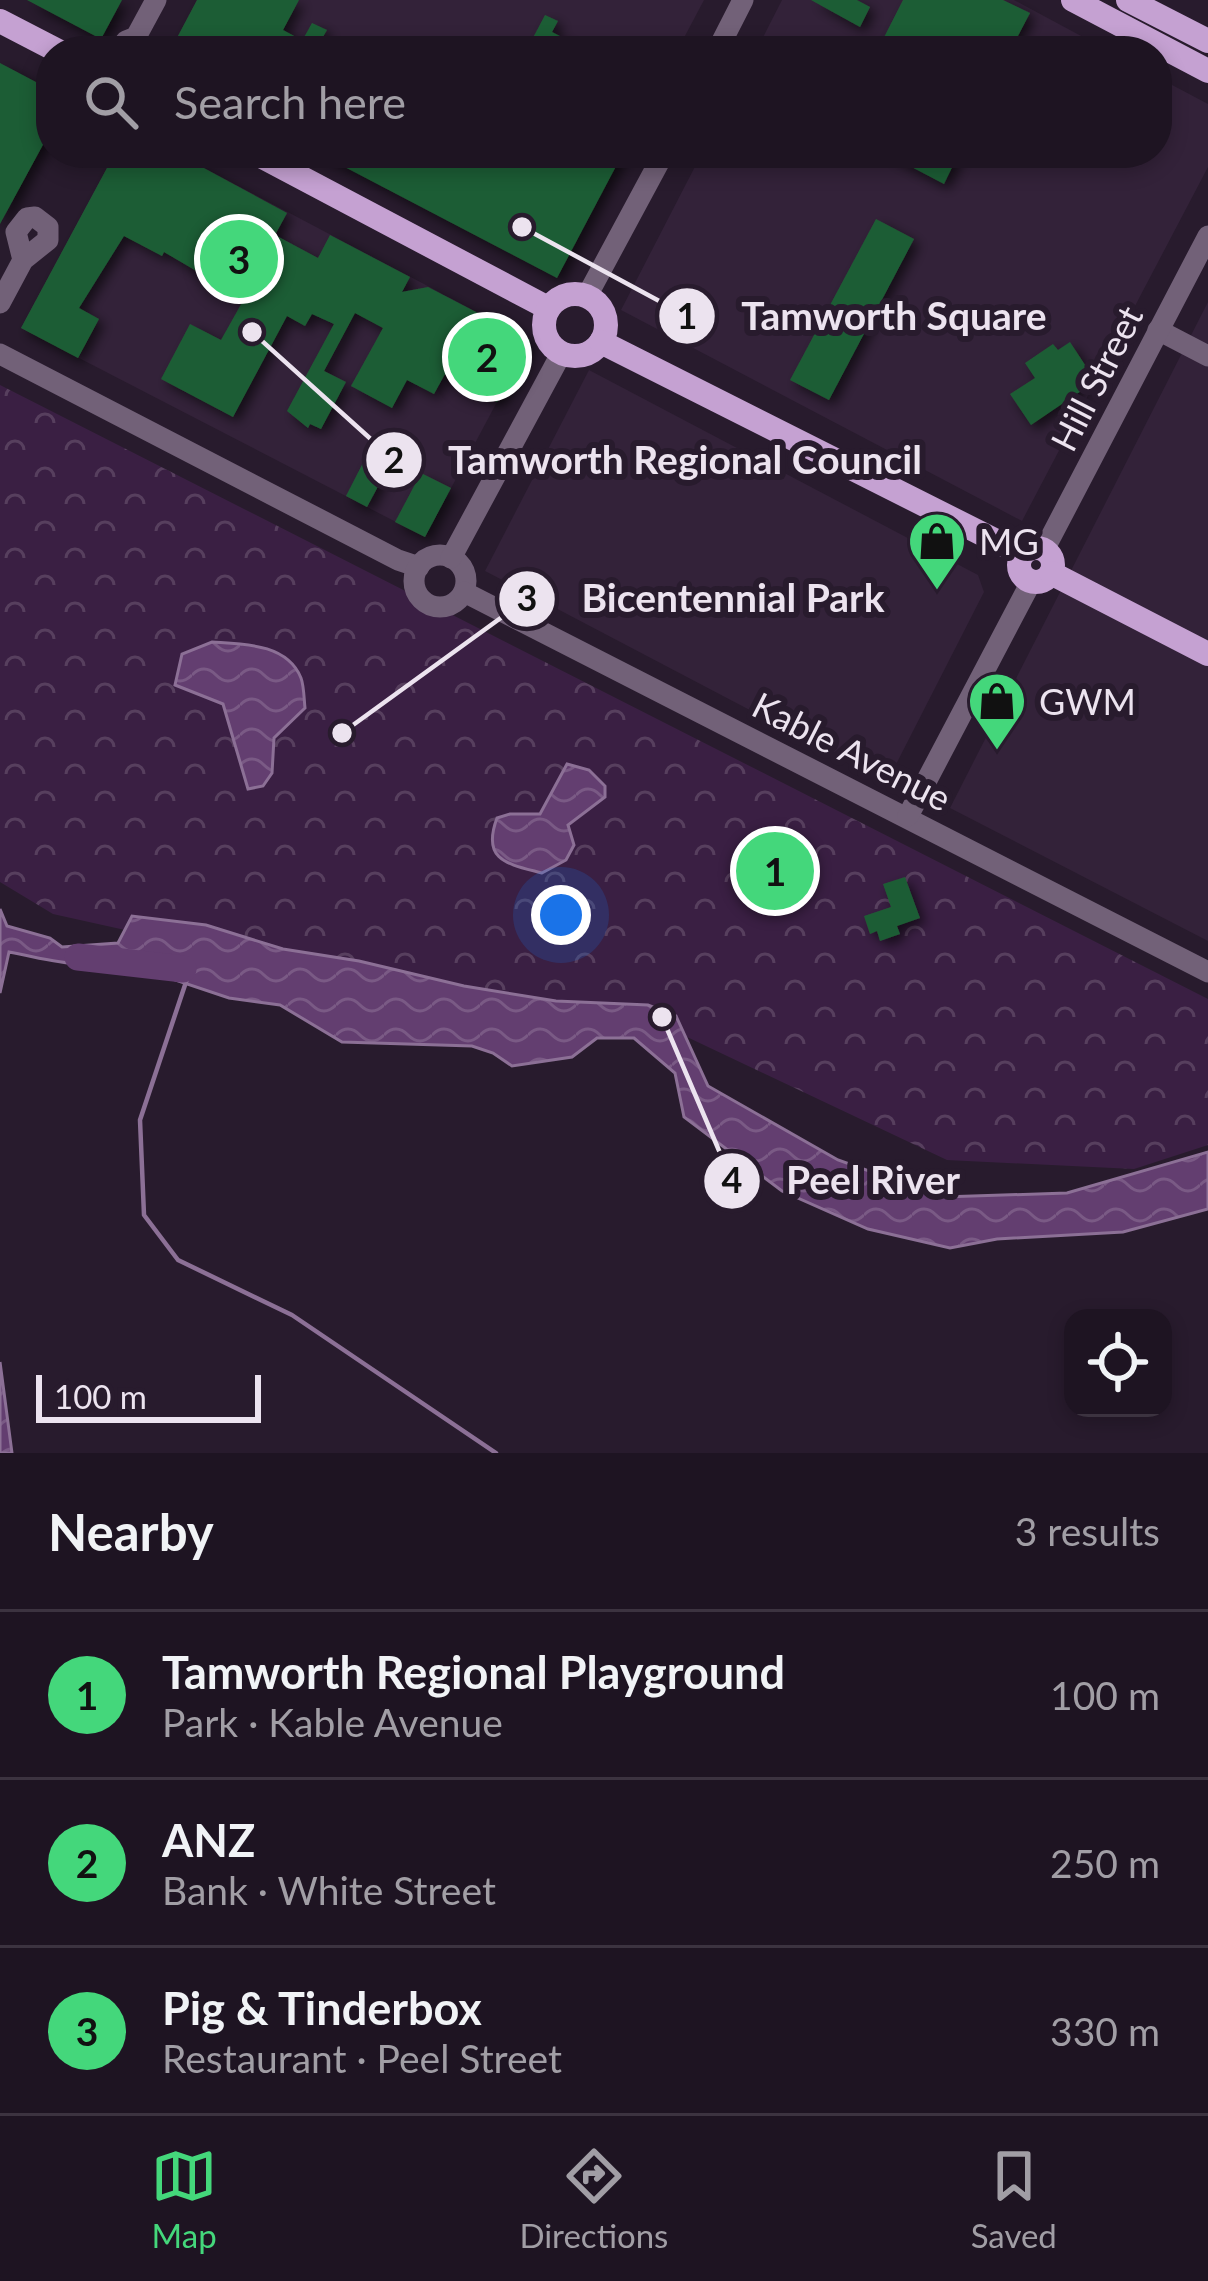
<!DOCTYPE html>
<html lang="en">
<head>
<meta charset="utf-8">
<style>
  :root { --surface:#1e1422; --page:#261d2a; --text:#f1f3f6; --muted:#a19ea5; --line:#3c3340; --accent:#44d77b }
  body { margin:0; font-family:Lato,sans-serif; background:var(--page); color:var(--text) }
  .controls { position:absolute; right:36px; bottom:36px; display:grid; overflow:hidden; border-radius:24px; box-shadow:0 6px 18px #0003 }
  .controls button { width:108px; height:108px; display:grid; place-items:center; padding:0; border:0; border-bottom:3px solid var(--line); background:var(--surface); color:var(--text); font:60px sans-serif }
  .scale { position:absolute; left:36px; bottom:30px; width:225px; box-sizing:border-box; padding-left:12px; border:6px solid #ece3ef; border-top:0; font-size:33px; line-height:42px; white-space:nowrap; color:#ece3ef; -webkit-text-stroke:9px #281b2d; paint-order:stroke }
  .you { position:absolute; left:561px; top:915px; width:42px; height:42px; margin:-30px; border:9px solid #fff; border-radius:50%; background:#1a73e8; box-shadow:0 0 0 18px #1a73e833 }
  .badge { display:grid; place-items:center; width:78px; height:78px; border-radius:50%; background:var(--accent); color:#111; font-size:39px; font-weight:700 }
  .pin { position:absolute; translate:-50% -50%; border:6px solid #fff; box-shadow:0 3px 12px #0006 }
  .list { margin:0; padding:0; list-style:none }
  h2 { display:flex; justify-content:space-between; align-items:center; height:156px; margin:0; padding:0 48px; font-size:51px }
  h2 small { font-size:39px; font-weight:400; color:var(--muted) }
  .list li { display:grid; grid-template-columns:78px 1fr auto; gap:36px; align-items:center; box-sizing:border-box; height:168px; padding:0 48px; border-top:3px solid var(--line) }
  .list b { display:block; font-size:45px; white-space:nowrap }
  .list p { margin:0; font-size:39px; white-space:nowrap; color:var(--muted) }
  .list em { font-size:39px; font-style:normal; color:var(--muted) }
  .icon { flex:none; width:66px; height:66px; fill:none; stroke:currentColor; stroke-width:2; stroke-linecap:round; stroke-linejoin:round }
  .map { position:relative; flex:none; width:1208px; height:1453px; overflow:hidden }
  .search { position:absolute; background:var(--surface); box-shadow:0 6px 18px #0003; left:36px; right:36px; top:36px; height:132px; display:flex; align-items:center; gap:30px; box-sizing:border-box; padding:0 42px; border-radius:48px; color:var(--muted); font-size:45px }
  .sheet { height:660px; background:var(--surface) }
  nav { display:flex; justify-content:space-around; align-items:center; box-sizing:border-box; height:168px; border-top:3px solid var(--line); background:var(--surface); font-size:33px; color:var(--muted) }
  nav a { display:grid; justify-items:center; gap:6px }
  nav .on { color:var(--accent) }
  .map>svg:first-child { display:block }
</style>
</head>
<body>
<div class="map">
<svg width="1208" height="1453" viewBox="0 0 1208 1453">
  <defs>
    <pattern id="park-crowns" width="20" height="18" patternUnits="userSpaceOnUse" patternTransform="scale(3)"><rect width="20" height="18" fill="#3a1f43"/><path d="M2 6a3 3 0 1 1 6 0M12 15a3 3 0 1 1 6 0" fill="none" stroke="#573f5e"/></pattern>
    <pattern id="water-waves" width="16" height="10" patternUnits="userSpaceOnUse" patternTransform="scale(3)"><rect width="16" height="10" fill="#633e70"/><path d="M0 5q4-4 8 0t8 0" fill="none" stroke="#7a5a85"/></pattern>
    <filter id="shadow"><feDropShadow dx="5.5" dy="5.5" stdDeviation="6" flood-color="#0009"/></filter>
  </defs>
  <rect width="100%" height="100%" fill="#281b2d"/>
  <g fill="#332239">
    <path d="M197,0H704L677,51H170Z"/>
    <path d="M782,0H1014L1109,51H756Z"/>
    <path d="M1157,77L1208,104V167L1022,521L621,310L702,153H1157Z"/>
    <path d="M115,153H176L530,340L425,537L21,328Z"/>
    <path d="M1208,302V941L950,808Z"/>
    <path d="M589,370L978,575L984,592L887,782L485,571Z"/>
  </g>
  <path fill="url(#park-crowns)" d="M0,385L1208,999V1145L1134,1169L947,1160L647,1018L545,1023L53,914L0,882Z"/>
  <g fill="url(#water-waves)" stroke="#8c7096" stroke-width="3">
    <path d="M212,642C242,644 287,643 301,678C304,686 304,699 305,708L274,738L272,773L263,786L248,789L223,704L175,685L182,654Z"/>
    <path d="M567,764L589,770L605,786V797L568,825L574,845L566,860L542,873C508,864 481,861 497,818L510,814H540Z"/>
    <path d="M0,909L7,926L50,938L62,947L118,943L132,916L206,925L283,949L359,961L464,986L556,1001L648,1005L676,1016L708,1086L838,1160L942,1197L1067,1193L1208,1152V1209L1123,1232L997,1239L950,1248L868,1229L782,1191L684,1117L675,1073L634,1038H597L572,1057L512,1066L493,1053L472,1046L342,1042L280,1005L229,998L169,978L126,951C90,975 49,959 9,952L0,993Z"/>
    <path d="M0,1362L12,1453H0Z"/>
  </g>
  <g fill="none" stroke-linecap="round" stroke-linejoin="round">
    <path stroke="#8c7096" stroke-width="4.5" d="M187,979L140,1120L144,1215L178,1260L292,1315L496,1453"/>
    <path stroke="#633e70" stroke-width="27" d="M78,957L183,969"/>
  </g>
  <g fill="#1f5d34" filter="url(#shadow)">
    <path d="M27,0H122L101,39Z"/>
    <path d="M197,0H299L283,30L298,38L291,51H170Z"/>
    <path d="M811,0H857L870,7L860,27Z"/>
    <path d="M903,0H1003L1030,13L1010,51H877Z"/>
    <path d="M545,15L558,21L552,32L589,51H526Z"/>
    <path d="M312,23L327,30L316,49L302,41Z"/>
    <path d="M0,63L51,90V130L0,224Z"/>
    <path d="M115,153H176L287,213L275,235L318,258L330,235L410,277L402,292L428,287L530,340L497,402L445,374L434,394L407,380L392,408L351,386L383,328L355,313L324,371L346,382L321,429L310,424L308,428L287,411L334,324L312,314L305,326L287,316L233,417L161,379L190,324L221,340L244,299L164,252L162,256L124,236L79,308L99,319L78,358L21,328Z"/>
    <path d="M318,153H623L557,278Z"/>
    <path d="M885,153H959L944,184Z"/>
    <path d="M876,219L914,239L829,400L790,380Z"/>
    <path d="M1070,342L1089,371L1077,379L1084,389L1031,425L1010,394L1035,378L1025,363L1053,344L1058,350Z"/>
    <path d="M367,455L389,466L367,507L346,496Z"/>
    <path d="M421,473L451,488L425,537L395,522Z"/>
    <path d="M905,877L920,918L897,926L900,934L880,941L877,931L870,934L864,916L891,907L883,884Z"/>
  </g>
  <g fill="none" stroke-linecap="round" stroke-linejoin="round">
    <g stroke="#726178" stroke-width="21">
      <path d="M120,51L126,41L136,37L156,0"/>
      <path d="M717,51L743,0"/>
      <path d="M587,296L664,153"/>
      <path d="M0,303L23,260L48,240V227L35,217L27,218L16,232L23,260"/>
      <path d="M1158,330L1208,356"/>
      <path d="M0,354L398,560L419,567"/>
      <path d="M1044,550L1208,236"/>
      <circle cx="440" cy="581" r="26"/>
      <path d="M451,558L561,354"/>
      <path d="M464,592L1208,972"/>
      <path d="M908,816L1031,582"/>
    </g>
    <g stroke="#c5a1d2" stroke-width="24">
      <path d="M1073,0L1208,71"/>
      <path d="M1128,0L1208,41"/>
      <path d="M0,21L58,51"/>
      <path d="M255,153L548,308"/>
      <circle cx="575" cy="325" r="31"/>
      <path d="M601,342L1022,554"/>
      <circle cx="1036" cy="565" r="17"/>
      <path d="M1051,573L1208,654"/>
    </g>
  </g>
  <defs>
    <g id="shop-pin" transform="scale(3)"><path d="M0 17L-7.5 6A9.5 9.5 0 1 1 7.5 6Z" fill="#44d77b" stroke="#281b2d"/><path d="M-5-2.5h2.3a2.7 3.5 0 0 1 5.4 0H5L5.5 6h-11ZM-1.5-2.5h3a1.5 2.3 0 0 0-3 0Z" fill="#111"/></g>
  </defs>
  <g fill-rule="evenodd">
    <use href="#shop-pin" x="937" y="541"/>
    <use href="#shop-pin" x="997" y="701"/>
  </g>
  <g text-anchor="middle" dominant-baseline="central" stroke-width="12" stroke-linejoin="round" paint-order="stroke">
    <g font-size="36" fill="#ece3ef" stroke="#281b2d">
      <text transform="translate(1096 378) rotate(-63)">Hill Street</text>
      <text transform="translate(852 751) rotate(27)">Kable Avenue</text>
    </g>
    <g font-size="36" fill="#ece3ef" stroke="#281b2d" text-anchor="start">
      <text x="979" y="541">MG</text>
      <text x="1039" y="701">GWM</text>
    </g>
  </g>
  <path fill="none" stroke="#ece3ef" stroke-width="4.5" d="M522 227L687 316M252 332L394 460M342 733L527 599M662 1017L732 1181"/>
  <g fill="#ece3ef" stroke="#281b2d" stroke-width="4.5">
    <circle cx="522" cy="227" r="12"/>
    <circle cx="252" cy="332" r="12"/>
    <circle cx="342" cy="733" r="12"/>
    <circle cx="662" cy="1017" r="12"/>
    <circle cx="687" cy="316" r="30"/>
    <circle cx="394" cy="460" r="30"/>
    <circle cx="527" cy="599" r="30"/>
    <circle cx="732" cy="1181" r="30"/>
  </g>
  <g font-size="36" text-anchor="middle" font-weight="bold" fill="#111">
    <text x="687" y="329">1</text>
    <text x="394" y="473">2</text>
    <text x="527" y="611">3</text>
    <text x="732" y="1193">4</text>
  </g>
  <g font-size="39" text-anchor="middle" font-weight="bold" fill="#ece3ef" stroke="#281b2d" stroke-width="12" stroke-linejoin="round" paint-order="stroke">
    <text x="894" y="330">Tamworth Square</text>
    <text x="685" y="474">Tamworth Regional Council</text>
    <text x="733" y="612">Bicentennial Park</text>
    <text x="873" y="1194">Peel River</text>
  </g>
</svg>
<div class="controls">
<button><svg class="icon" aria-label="locate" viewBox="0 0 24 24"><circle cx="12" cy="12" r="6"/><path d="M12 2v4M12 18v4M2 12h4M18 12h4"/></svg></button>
</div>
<div class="scale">100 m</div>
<div class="you"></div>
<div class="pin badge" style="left:775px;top:871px">1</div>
<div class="pin badge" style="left:487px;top:357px">2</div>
<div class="pin badge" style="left:239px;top:259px">3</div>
<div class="search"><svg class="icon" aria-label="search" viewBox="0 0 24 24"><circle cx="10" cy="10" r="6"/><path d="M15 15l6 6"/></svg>Search here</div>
</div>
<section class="sheet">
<h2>Nearby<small>3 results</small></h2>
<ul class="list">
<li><span class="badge">1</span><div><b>Tamworth Regional Playground</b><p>Park · Kable Avenue</p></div><em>100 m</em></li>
<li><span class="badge">2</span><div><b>ANZ</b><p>Bank · White Street</p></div><em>250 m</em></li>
<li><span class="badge">3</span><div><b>Pig &amp; Tinderbox</b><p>Restaurant · Peel Street</p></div><em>330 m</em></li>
</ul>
</section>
<nav>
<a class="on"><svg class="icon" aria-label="map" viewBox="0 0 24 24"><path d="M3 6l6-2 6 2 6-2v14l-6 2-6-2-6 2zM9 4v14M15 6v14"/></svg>Map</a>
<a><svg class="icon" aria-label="directions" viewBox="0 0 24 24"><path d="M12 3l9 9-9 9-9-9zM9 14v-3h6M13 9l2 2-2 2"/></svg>Directions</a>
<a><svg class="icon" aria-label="saved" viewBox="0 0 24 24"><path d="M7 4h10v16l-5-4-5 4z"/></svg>Saved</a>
</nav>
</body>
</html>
